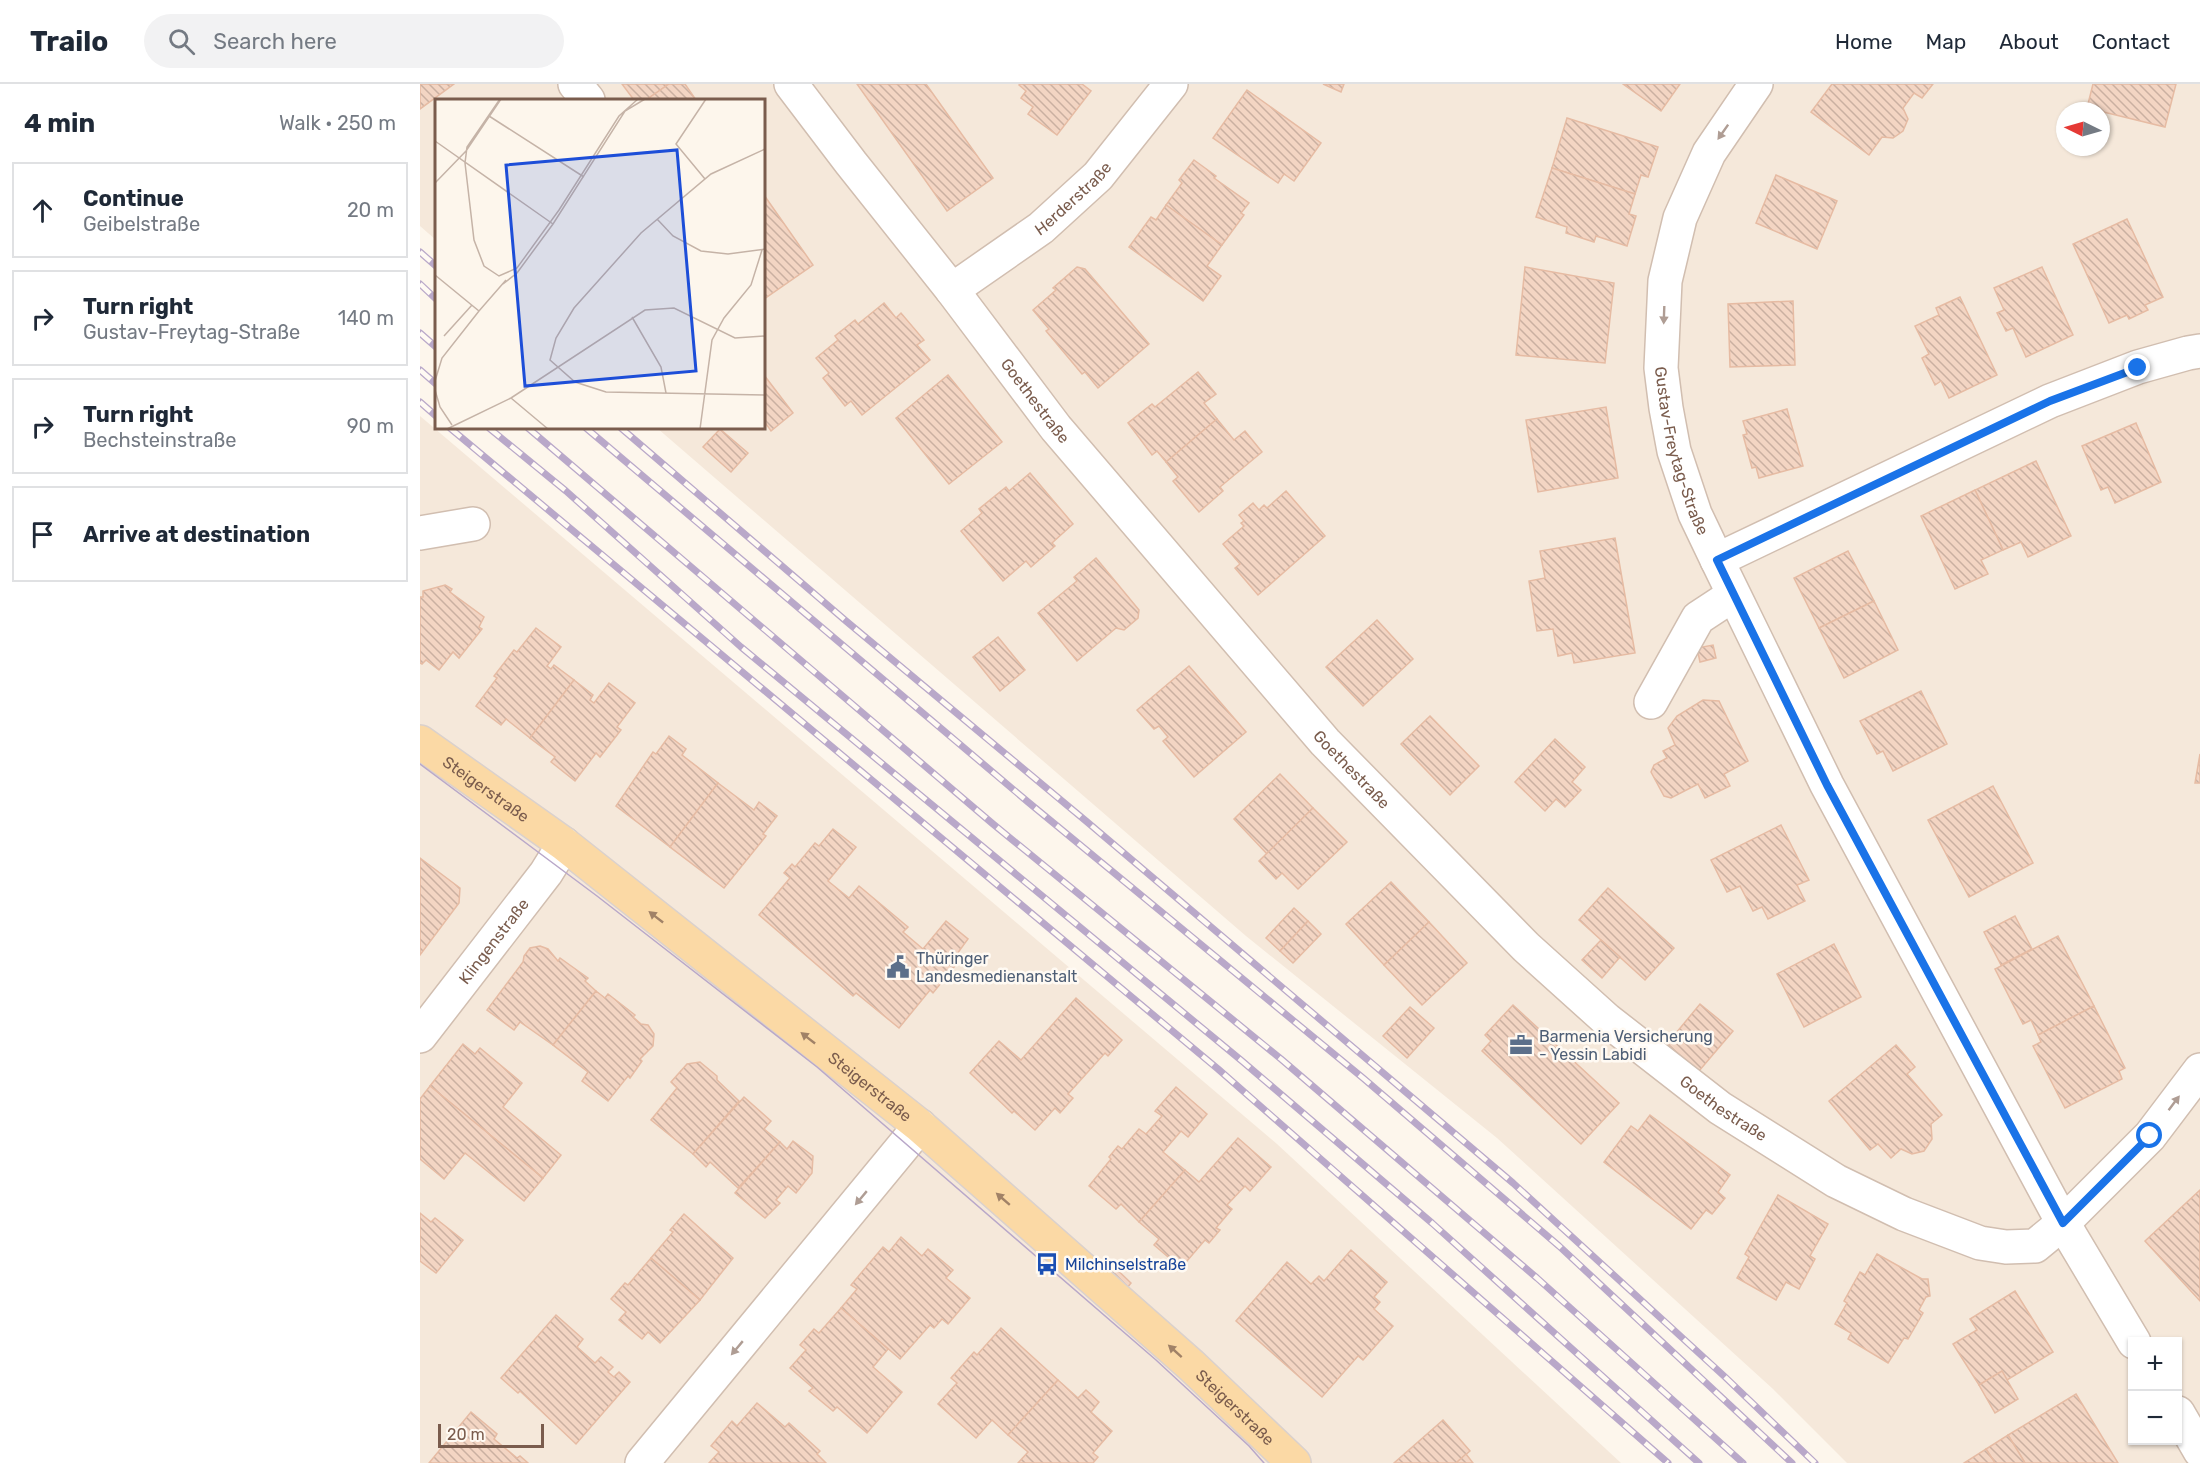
<!DOCTYPE html>
<html lang="en">
<head>
<meta charset="utf-8">
<style>
  :root { --surface:#fff; --page:#f2f2f3; --text:#1f2937; --muted:#747a83; --line:#e0e1e3 }
  body { margin:0; font-family:Rubik,sans-serif; background:var(--page); color:var(--text) }
  .controls { position:absolute; right:18px; bottom:18px; display:grid; overflow:hidden; border-radius:0px; box-shadow:0 2px 4px #0004 }
  .controls button { width:54px; height:54px; display:grid; place-items:center; padding:0; border:0; border-bottom:2px solid var(--line); background:var(--surface); color:var(--text); font:30px sans-serif }
  .compass { position:absolute; left:1636px; top:18px; width:54px; height:54px; border-radius:50%; background:var(--surface); box-shadow:0 2px 4px #0004; rotate:275deg }
  .scale { position:absolute; left:18px; bottom:15px; width:106px; box-sizing:border-box; padding-left:6px; border:3px solid #7a5c4d; border-top:0; font-size:16px; line-height:21px; white-space:nowrap; color:#7a5c4d; -webkit-text-stroke:4px #fffaf3; paint-order:stroke }
  .stop { position:absolute; width:18px; height:18px; margin:-14px; border:4px solid #1a73e8; border-radius:50%; background:#fff }
  .stop.end { background:#1a73e8; border-color:#fff; box-shadow:0 2px 6px #0008 }
  .list { margin:0; padding:0; list-style:none }
  h2 { display:flex; justify-content:space-between; align-items:center; height:78px; margin:0; padding:0 24px; font-size:26px }
  h2 small { font-size:20px; font-weight:400; color:var(--muted) }
  .list li { display:grid; grid-template-columns:39px 1fr auto; gap:18px; align-items:center; box-sizing:border-box; height:96px; margin:0 12px 12px; padding:0 12px; border:2px solid var(--line); border-radius:0px }
  .list b { display:block; font-size:22px; white-space:nowrap }
  .list p { margin:0; font-size:20px; white-space:nowrap; color:var(--muted) }
  .list em { font-size:20px; font-style:normal; color:var(--muted) }
  .icon { flex:none; width:33px; height:33px; fill:none; stroke:currentColor; stroke-width:2; stroke-linecap:round; stroke-linejoin:round }
  .map { position:relative; flex:none; width:1780px; height:1379px; overflow:hidden }
  header { display:flex; align-items:center; gap:36px; box-sizing:border-box; height:84px; padding:0 30px; background:var(--surface); border-bottom:2px solid var(--line) }
  header strong { font-size:28px }
  nav { display:flex; gap:33px; margin-inline-start:auto; font-size:21px }
  .search { width:420px; height:54px; background:var(--page); display:flex; align-items:center; gap:15px; box-sizing:border-box; padding:0 21px; border-radius:33px; color:var(--muted); font-size:22px }
  main { display:flex }
  aside { flex:1; background:var(--surface) }
  .map>svg:first-child { display:block }
</style>
</head>
<body>
<header>
<strong>Trailo</strong>
<div class="search"><svg class="icon" aria-label="search" viewBox="0 0 24 24"><circle cx="10" cy="10" r="6"/><path d="M15 15l6 6"/></svg>Search here</div>
<nav><a>Home</a><a>Map</a><a>About</a><a>Contact</a></nav>
</header>
<main>
<aside>
<h2>4 min<small>Walk · 250 m</small></h2>
<ul class="list">
<li><svg class="icon" aria-label="ahead" viewBox="0 0 24 24"><path d="M12 20V5M6 11l6-6 6 6"/></svg><div><b>Continue</b><p>Geibelstraße</p></div><em>20 m</em></li>
<li><svg class="icon" aria-label="right" viewBox="0 0 24 24"><path d="M7 20v-9h11M14 6l5 5-5 5"/></svg><div><b>Turn right</b><p>Gustav-Freytag-Straße</p></div><em>140 m</em></li>
<li><svg class="icon" aria-label="right" viewBox="0 0 24 24"><path d="M7 20v-9h11M14 6l5 5-5 5"/></svg><div><b>Turn right</b><p>Bechsteinstraße</p></div><em>90 m</em></li>
<li><svg class="icon" aria-label="arrive" viewBox="0 0 24 24"><path d="M6 21V4h12l-3 4 3 4H6"/></svg><div><b>Arrive at destination</b></div></li>
</ul>
</aside>
<div class="map">
<svg width="1780" height="1379" viewBox="0 0 1780 1379">
  <defs>
    <pattern id="building-back-hatch" width="6" height="6" patternUnits="userSpaceOnUse" patternTransform="scale(1.5)"><rect width="6" height="6" fill="#f3d5c3"/><path d="M-1 5l2 2M0 0l6 6M5-1l2 2" fill="none" stroke="#cab0a1"/></pattern>
  </defs>
  <rect width="100%" height="100%" fill="#fdf6ec"/>
  <g fill="#f5e8da" fill-rule="evenodd">
    <path d="M0,0H1780V1379H1427L1353,1305L1077,1054L826,852L237,344H344V16H16V156L0,142ZM1645,27H1681V63H1645ZM1712,1258H1758V1356H1712Z"/>
    <path d="M0,332L857,1060L1201,1379H0Z"/>
  </g>
  <g fill="url(#building-back-hatch)" stroke="#e6bba3" stroke-width="1.5">
    <path d="M0,0H34L0,25Z"/>
    <path d="M202,0H249L226,16H214Z"/>
    <path d="M249,0H265L276,16H226Z"/>
    <path d="M437,0H506L573,94L527,127Z"/>
    <path d="M600,0H662L671,7L637,51L608,30L613,23L601,14L606,7L599,1Z"/>
    <path d="M903,0H924L921,8Z"/>
    <path d="M1203,0H1260L1241,27Z"/>
    <path d="M1412,0H1513L1502,14L1494,9L1483,24L1488,35L1483,47L1473,54L1462,53L1449,71L1391,28Z"/>
    <path d="M1673,0H1756L1745,43L1667,24Z"/>
    <path d="M827,6L901,59L874,97L864,90L858,99L793,54Z"/>
    <path d="M1147,34L1238,63L1228,93L1221,91L1215,110L1132,84Z"/>
    <path d="M774,76L796,92L794,94L829,119L821,129L824,131L802,161L746,121L762,99L759,96Z"/>
    <path d="M1132,84L1215,110L1209,130L1216,132L1207,162L1176,152L1174,158L1146,149L1147,143L1116,133Z"/>
    <path d="M1356,91L1417,117L1397,165L1336,139Z"/>
    <path d="M344,111L393,181L344,215Z"/>
    <path d="M746,121L802,161L787,182L801,192L783,217L709,163L731,133L736,136Z"/>
    <path d="M1707,135L1743,213L1725,221L1728,226L1709,235L1707,231L1689,239L1653,160Z"/>
    <path d="M657,183L665,185L729,260L678,304L665,288L662,290L626,247L629,245L613,226L636,206L633,204Z"/>
    <path d="M1105,183L1194,199L1185,279L1096,271Z"/>
    <path d="M1622,183L1653,251L1606,273L1593,244L1586,247L1577,229L1584,226L1574,204Z"/>
    <path d="M1540,213L1577,291L1529,314L1521,297L1515,301L1502,274L1509,270L1495,242L1519,231L1516,224Z"/>
    <path d="M1373,217L1375,281L1310,283L1308,220Z"/>
    <path d="M464,219L476,234L481,229L504,256L497,261L510,276L442,331L431,317L425,322L403,294L409,289L396,274L418,256L415,252L435,236L438,240Z"/>
    <path d="M778,288L796,310L784,319L797,335L746,378L737,367L732,371L708,339L732,320L735,323Z"/>
    <path d="M344,291L373,329L351,347L344,337Z"/>
    <path d="M528,291L582,358L529,400L476,334Z"/>
    <path d="M1186,323L1198,394L1118,408L1106,336Z"/>
    <path d="M1367,325L1383,382L1339,394L1336,383L1332,384L1323,351L1327,350L1323,337Z"/>
    <path d="M797,335L814,356L825,347L842,368L800,403L803,407L779,428L753,397L758,393L746,378Z"/>
    <path d="M1716,339L1741,398L1695,419L1688,403L1681,406L1662,362Z"/>
    <path d="M300,345L328,369L311,388L283,363Z"/>
    <path d="M1616,377L1651,452L1608,473L1601,458L1583,466L1555,406Z"/>
    <path d="M610,389L653,440L632,459L635,462L611,483L606,477L583,497L541,447L562,429L559,425L586,403L589,407Z"/>
    <path d="M1555,406L1583,466L1561,476L1568,490L1535,505L1501,432Z"/>
    <path d="M866,407L905,452L838,511L815,484L820,480L803,460L824,442L821,439L824,437L819,431L833,419L839,426L844,421L847,424Z"/>
    <path d="M1195,454L1215,569L1154,579L1152,569L1138,572L1133,545L1117,547L1109,497L1125,494L1120,467Z"/>
    <path d="M1428,467L1454,517L1399,544L1374,494Z"/>
    <path d="M676,474L719,526L718,534L704,546L696,544L657,577L618,529L657,497L654,493Z"/>
    <path d="M25,501L32,505L30,508L64,533L59,543L62,545L39,574L33,568L19,586L6,576L2,580L0,579V513H3V507Z"/>
    <path d="M1454,517L1478,566L1424,594L1399,544Z"/>
    <path d="M957,536L993,575L943,622L906,583Z"/>
    <path d="M116,544L141,563L127,582L131,585L134,581L154,596L110,654L86,635L81,641L56,622L77,594L74,592L94,566L97,568Z"/>
    <path d="M578,553L605,586L580,607L553,573Z"/>
    <path d="M1293,561L1296,574L1280,578L1277,564Z"/>
    <path d="M769,582L826,648L774,693L743,657L748,653L739,642L734,645L717,626Z"/>
    <path d="M154,596L173,611L170,616L174,619L189,599L215,619L197,643L201,646L180,673L176,669L155,697L131,678L135,673L110,654Z"/>
    <path d="M1501,607L1527,660L1473,687L1463,667L1457,670L1440,637Z"/>
    <path d="M1283,616L1299,617L1328,677L1304,690L1310,702L1285,714L1278,700L1251,714L1244,712L1231,688L1234,681L1247,674L1243,667L1255,661L1248,644L1257,632Z"/>
    <path d="M1010,632L1059,682L1030,711L981,660Z"/>
    <path d="M249,652L266,665L262,671L298,699L250,763L196,722L233,668L236,670Z"/>
    <path d="M1135,655L1165,683L1152,698L1161,706L1145,723L1136,715L1125,727L1095,698Z"/>
    <path d="M1780,670V699H1775Z"/>
    <path d="M860,690L893,724L847,770L814,735Z"/>
    <path d="M298,699L334,726L339,718L357,732L343,750L346,752L304,804L250,763Z"/>
    <path d="M1573,702L1613,779L1549,813L1508,736Z"/>
    <path d="M893,724L927,758L878,805L862,789L856,795L839,777Z"/>
    <path d="M1361,741L1389,796L1377,801L1385,817L1348,835L1342,823L1333,827L1320,802L1307,808L1291,776Z"/>
    <path d="M413,745L436,763L408,797L429,814L439,802L488,843L483,848L503,865L526,837L548,855L534,874L539,877L513,909L510,906L479,944L436,909L433,912L339,831L370,794L364,789L372,780L375,783L395,759L399,762Z"/>
    <path d="M0,774L40,804L39,819L0,871Z"/>
    <path d="M971,798L1009,838L964,881L926,840Z"/>
    <path d="M1188,804L1254,864L1225,896L1159,836Z"/>
    <path d="M874,824L888,837L860,867L846,854Z"/>
    <path d="M1595,832L1612,865L1581,881L1564,848Z"/>
    <path d="M888,837L901,850L873,879L860,867Z"/>
    <path d="M1009,838L1047,879L1002,921L964,881Z"/>
    <path d="M1638,852L1674,922L1618,951L1611,936L1603,940L1575,885Z"/>
    <path d="M1181,856L1200,873L1182,894L1162,876Z"/>
    <path d="M1414,860L1441,913L1384,943L1357,890Z"/>
    <path d="M120,862L128,865L138,877L140,874L168,894L165,897L176,907L133,961L100,938L94,946L67,926L103,878L104,872L110,864Z"/>
    <path d="M176,907L185,914L188,910L215,931L213,933L221,940L228,941L234,950L233,962L220,975L222,977L210,994L208,992L188,1017L162,997L168,988L133,961Z"/>
    <path d="M656,914L702,956L688,972L685,969L648,1010L653,1014L640,1029L635,1024L615,1046L594,1027L592,1029L550,989L579,957L601,976Z"/>
    <path d="M1280,920L1313,947L1279,987L1247,960Z"/>
    <path d="M1093,921L1199,1019L1161,1060L1062,967L1071,957L1065,951Z"/>
    <path d="M1674,922L1705,984L1699,987L1702,995L1645,1024L1613,962L1621,958L1618,951Z"/>
    <path d="M990,923L1014,944L987,974L963,952Z"/>
    <path d="M43,960L55,970L60,964L102,999L83,1023L141,1071L123,1094L10,1002Z"/>
    <path d="M1476,961L1495,983L1487,990L1522,1031L1511,1040L1512,1055L1504,1067L1492,1070L1481,1065L1471,1074L1458,1060L1450,1066L1409,1017Z"/>
    <path d="M280,978L297,992V996L319,1017L273,1070L231,1036L257,1004L251,998L267,980Z"/>
    <path d="M10,1002L123,1094L104,1117L45,1069L24,1095L0,1075V1015Z"/>
    <path d="M756,1003L787,1030L768,1053L761,1047L743,1068L765,1086L719,1138L701,1120L696,1125L669,1102L691,1075L689,1073L698,1062L702,1065L719,1045L726,1050L742,1032L735,1027Z"/>
    <path d="M324,1013L351,1037L344,1045L360,1058L318,1104L290,1078L286,1083L273,1070Z"/>
    <path d="M1230,1031L1310,1091L1298,1108L1305,1114L1292,1130L1286,1126L1271,1145L1184,1078L1211,1042L1218,1047Z"/>
    <path d="M818,1054L851,1083L830,1107L825,1102L807,1121L812,1125L796,1144L800,1146L789,1159L785,1156L761,1184L734,1161L739,1155L719,1138L765,1086L779,1098Z"/>
    <path d="M373,1057L393,1072L392,1089L376,1109L368,1102L356,1116L360,1119L345,1134L315,1109L360,1058L367,1065Z"/>
    <path d="M1780,1106V1217L1725,1157Z"/>
    <path d="M1358,1111L1408,1140L1390,1172L1395,1175L1379,1205L1366,1198L1356,1216L1317,1194L1329,1173L1325,1170Z"/>
    <path d="M0,1129L11,1138L15,1134L43,1156L16,1189L0,1177Z"/>
    <path d="M264,1130L313,1174L280,1216L231,1174L253,1148L250,1146Z"/>
    <path d="M481,1153L502,1172L508,1165L533,1186L526,1194L550,1214L528,1240L522,1235L514,1244L510,1241L480,1275L421,1224L437,1205L431,1201L463,1163L469,1168Z"/>
    <path d="M931,1166L967,1198L954,1213L960,1218L954,1225L973,1242L943,1276L938,1272L902,1313L816,1237L867,1178L891,1200L899,1192L904,1197Z"/>
    <path d="M1457,1170L1502,1195H1508L1510,1212L1506,1213L1499,1226L1503,1229L1488,1255L1484,1254L1468,1279L1428,1255L1431,1249L1415,1240L1427,1219L1424,1217L1440,1188L1445,1191Z"/>
    <path d="M231,1174L280,1216L240,1259L228,1248L222,1255L199,1236L206,1228L191,1215L205,1199L208,1201Z"/>
    <path d="M688,1177L711,1199L707,1204L684,1183Z"/>
    <path d="M1595,1207L1633,1268L1587,1296L1582,1287L1559,1301L1533,1260L1557,1246L1550,1235Z"/>
    <path d="M421,1224L468,1265L453,1283L482,1308L447,1349L417,1323L413,1327L389,1307L393,1304L370,1284L386,1266L380,1261L394,1245L399,1249Z"/>
    <path d="M136,1231L163,1255L157,1263L175,1279L181,1273L193,1283L188,1288L194,1293L199,1288L210,1298L156,1360L100,1307L98,1309L81,1294Z"/>
    <path d="M581,1244L638,1296L588,1351L572,1336L556,1354L518,1320L537,1299L531,1294L554,1268L557,1271Z"/>
    <path d="M1582,1287L1598,1315L1575,1329L1559,1301Z"/>
    <path d="M638,1296L658,1314L666,1306L679,1318L671,1328L692,1347L673,1369L678,1373L673,1379H598L608,1368L588,1351Z"/>
    <path d="M1656,1310L1698,1379H1605L1588,1351Z"/>
    <path d="M337,1319L365,1343L369,1339L400,1367L397,1370L406,1379H289L299,1368L291,1362L312,1337L317,1342Z"/>
    <path d="M51,1328L77,1350L74,1355L97,1374L100,1372L108,1379H9Z"/>
    <path d="M1023,1336L1050,1367L1036,1379H974Z"/>
    <path d="M1588,1351L1605,1379H1575L1566,1365Z"/>
    <path d="M1566,1365L1575,1379H1544Z"/>
    <path d="M1046,1370L1053,1379H1036Z"/>
  </g>
  <g fill="none" stroke-linecap="round" stroke-linejoin="round">
    <g stroke="#d1beb0" stroke-width="36">
      <g id="minor">
        <path d="M155,0L168,16"/>
        <path id="s1" d="M371,0L431,79L532,206L636,344L905,658L1106,863L1187,936L1300,1024L1416,1097L1484,1130L1560,1159L1586,1163L1615,1162L1643,1139L1730,1052L1780,986"/>
        <path id="s2" d="M1336,0L1289,69L1260,134L1245,197L1241,284L1246,324L1254,367L1275,430L1297,476L1407,701L1643,1139L1714,1258"/>
        <path id="s3" d="M532,206L621,144L678,92L751,0"/>
        <path d="M0,449L53,440"/>
        <path d="M1297,476L1630,317L1718,283L1768,269L1780,267"/>
        <path d="M1231,618L1278,534L1313,511"/>
        <path id="s4" d="M0,952L126,789L144,760"/>
        <path d="M1758,1329L1780,1367"/>
        <path d="M222,1379L500,1042"/>
      </g>
    </g>
    <g stroke="#dad1cd" stroke-width="36">
      <g id="major">
        <path id="s5" d="M0,658L144,760L500,1042L771,1281L874,1379"/>
      </g>
    </g>
    <use href="#minor" stroke="#fff" stroke-width="33"/>
    <use href="#major" stroke="#fbd9a5" stroke-width="33"/>
    <path stroke="#b9a8c9" stroke-width="1.5" d="M0,680L177,812L397,983L736,1276L829,1362L844,1379"/>
    <g stroke="#b9a8c9" stroke-width="7">
      <g id="rail">
        <path d="M0,168L16,182"/>
        <path d="M0,200L16,215"/>
        <path d="M0,249L16,263"/>
        <path d="M0,286L16,300"/>
        <path d="M0,318L16,332"/>
        <path d="M30,344L798,985L1248,1379"/>
        <path d="M69,344L146,407L321,563L822,977L1012,1139L1279,1379"/>
        <path d="M108,344L573,740L861,975L1117,1194L1323,1379"/>
        <path d="M166,344L608,718L943,994L1139,1162L1372,1379"/>
        <path d="M201,344L426,537L666,737L1093,1099L1304,1292L1395,1379"/>
      </g>
    </g>
    <use href="#rail" stroke="#fffaf3" stroke-width="4.5" stroke-dasharray="14" stroke-linecap="butt"/>
  </g>
  <defs><path id="oneway-solid" d="M-6-.8H1V-3.2L6.5 0L1 3.2V.8H-6Z" transform="scale(1.5)"/></defs>
  <g fill="#af9d94">
    <use href="#oneway-solid" transform="translate(1303 48) rotate(125)"/>
    <use href="#oneway-solid" transform="translate(1244 231) rotate(92)"/>
    <use href="#oneway-solid" transform="translate(1754 1019) rotate(-53)"/>
    <use href="#oneway-solid" transform="translate(441 1114) rotate(130)"/>
    <use href="#oneway-solid" transform="translate(317 1264) rotate(130)"/>
  </g>
  <g fill="#a18267">
    <use href="#oneway-solid" transform="translate(236 833) rotate(-142)"/>
    <use href="#oneway-solid" transform="translate(388 954) rotate(-142)"/>
    <use href="#oneway-solid" transform="translate(583 1115) rotate(-139)"/>
    <use href="#oneway-solid" transform="translate(755 1267) rotate(-138)"/>
  </g>
  <g fill="none" stroke-linecap="round" stroke-linejoin="round">
    <path stroke="#1a73e8" stroke-width="8" d="M1718,284L1630,317L1297,476L1407,701L1643,1139L1730,1052"/>
  </g>
  <defs>
    <g id="civic-bare" transform="scale(1.8)"><path d="M-.6-6.5H3V-4.5H.6V-3L4-1V1h2V6H-6V1h2V-1L-.6-3ZM-1.2 2.5V6h2.4V2.5Z" fill="#5c6f8a" stroke="#fffaf3" stroke-width="2.5" paint-order="stroke"/></g>
    <g id="office-bare" transform="scale(1.8)"><path d="M-6-3h4V-5.5h4V-3h4V5H-6ZM-1-4.5V-3h2v-1.5ZM-6 0V1H6V0Z" fill="#5c6f8a" stroke="#fffaf3" stroke-width="2.5" paint-order="stroke"/></g>
    <g id="bus-bare" transform="scale(1.8)"><path d="M-5-6H5V4H4V6H2V4H-2V6H-4V4H-5ZM-3.5-4V0h7V-4ZM-3.5 1.2v1.5H-2V1.2ZM2 1.2v1.5H3.5V1.2Z" fill="#1a4fb4" stroke="#fffaf3" stroke-width="2.5" paint-order="stroke"/></g>
  </defs>
  <g fill-rule="evenodd">
    <use href="#civic-bare" x="478" y="883"/>
    <use href="#office-bare" x="1101" y="961"/>
    <use href="#bus-bare" x="627" y="1180"/>
  </g>
  <g text-anchor="middle" dominant-baseline="central" stroke-width="5" stroke-linejoin="round" paint-order="stroke">
    <g font-size="16" fill="#7a5c4d" stroke="#fffaf3">
      <text stroke="none"><textPath href="#s3" startOffset="152">Herderstraße</textPath></text>
      <text stroke="none"><textPath href="#s1" startOffset="400">Goethestraße</textPath></text>
      <text stroke="none"><textPath href="#s2" startOffset="392">Gustav-Freytag-Straße</textPath></text>
      <text stroke="none"><textPath href="#s1" startOffset="886">Goethestraße</textPath></text>
      <text stroke="none"><textPath href="#s5" startOffset="81">Steigerstraße</textPath></text>
      <text stroke="none"><textPath href="#s4" startOffset="120">Klingenstraße</textPath></text>
      <text stroke="none"><textPath href="#s5" startOffset="567">Steigerstraße</textPath></text>
      <text stroke="none"><textPath href="#s1" startOffset="1390">Goethestraße</textPath></text>
      <text stroke="none"><textPath href="#s5" startOffset="1053">Steigerstraße</textPath></text>
    </g>
    <g font-size="16" fill="#4e5e75" stroke="#fffaf3" text-anchor="start">
      <text x="496" y="874">Thüringer<tspan x="496" dy="18">Landesmedienanstalt</tspan></text>
      <text x="1119" y="952">Barmenia Versicherung<tspan x="1119" dy="18">- Yessin Labidi</tspan></text>
    </g>
    <g font-size="16" fill="#164399" stroke="#fffaf3" text-anchor="start">
      <text x="645" y="1180">Milchinselstraße</text>
    </g>
  </g>
  <g transform="translate(15 15)">
    <rect width="330" height="330" fill="#fdf6ec"/>
    <path fill="none" stroke="#c5b3a7" stroke-width="1.5" d="M65,0L32,48L30,64L39,141L49,167L64,177L82,169L124,111L184,17L203,0M54,17L149,78M0,42L118,125M330,50L276,75L206,134L139,209L121,239L115,261L140,283L171,293L330,296M270,80L241,45L271,0M0,84L31,52L66,0M222,120L238,137L266,152L293,155L330,150M0,176L44,212L71,181M68,185L82,174L118,125L190,12L210,0M197,218L226,268L231,294M9,237L37,206M0,282L7,259L44,212M0,291L5,308L17,326M76,299L113,330M12,330L76,299L210,211L239,209L300,239L330,237M265,330L277,241L289,219L316,186L327,151"/>
    <path fill="#1d4ed8" fill-opacity="0.15" stroke="#1d4ed8" stroke-width="3" d="M242,51L261,272L90,287L71,66Z"/>
    <rect width="330" height="330" fill="none" stroke="#7a5c4d" stroke-width="3"/>
  </g>
</svg>
<div class="controls">
<button>+</button>
<button>−</button>
</div>
<svg class="compass" viewBox="-18 -18 36 36"><path d="M0-13l5 13h-10z" fill="#e53935"/><path d="M0 13l5-13h-10z" fill="#747a83"/></svg>
<div class="scale">20 m</div>
<div class="stop" style="left:1730px;top:1052px"></div>
<div class="stop end" style="left:1718px;top:284px"></div>
</div>
</main>
</body>
</html>
